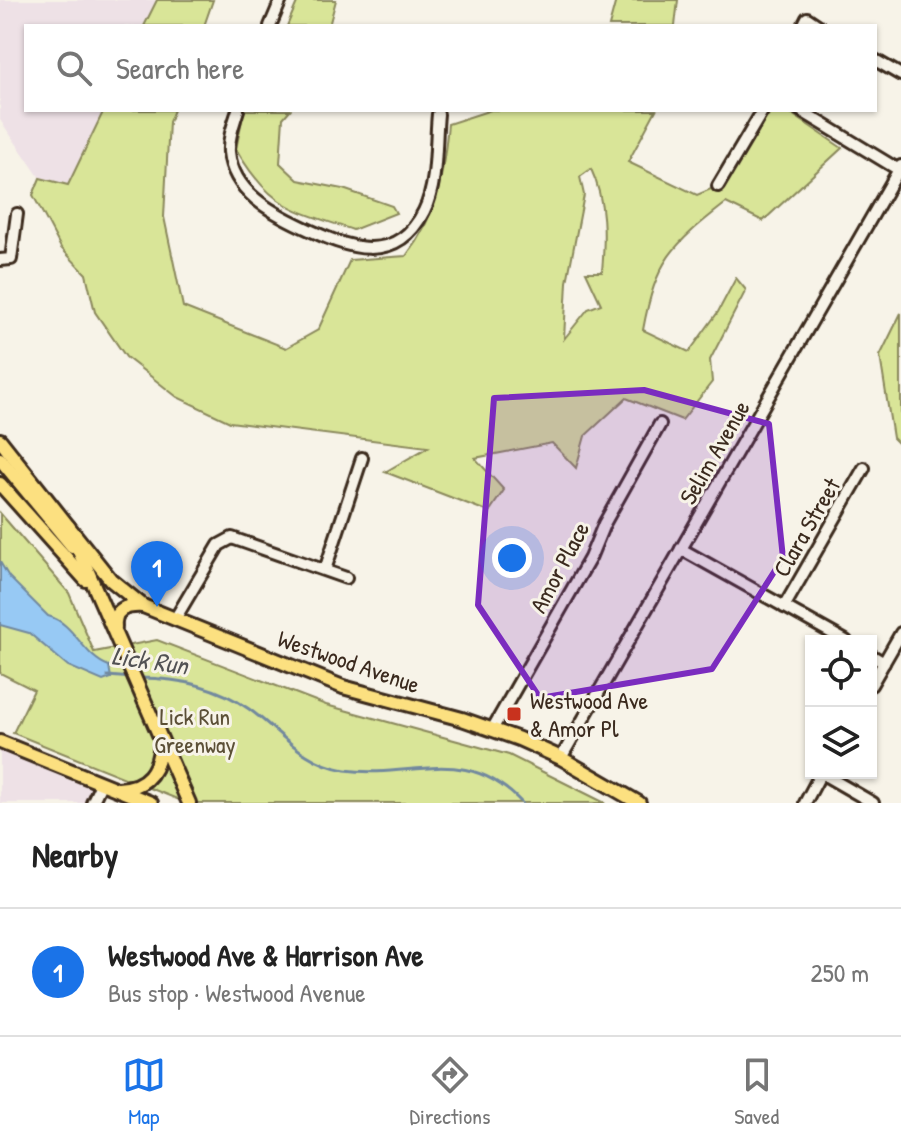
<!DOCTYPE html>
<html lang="en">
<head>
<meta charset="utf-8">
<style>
  :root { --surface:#fff; --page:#f2f2f2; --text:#222; --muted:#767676; --line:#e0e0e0; --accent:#1a73e8 }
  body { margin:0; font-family:"Patrick Hand",sans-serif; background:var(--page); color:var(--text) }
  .controls { position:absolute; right:24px; bottom:24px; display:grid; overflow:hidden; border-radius:0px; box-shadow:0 2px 6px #0004 }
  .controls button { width:72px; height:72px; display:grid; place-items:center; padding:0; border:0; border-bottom:2px solid var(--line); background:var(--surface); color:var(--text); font:40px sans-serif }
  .you { position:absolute; left:512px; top:558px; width:28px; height:28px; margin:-20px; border:6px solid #fff; border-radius:50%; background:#1a73e8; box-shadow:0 0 0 12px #1a73e833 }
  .badge { display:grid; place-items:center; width:52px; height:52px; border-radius:50%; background:var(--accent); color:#fff; font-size:26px; font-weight:700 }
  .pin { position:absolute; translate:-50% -66px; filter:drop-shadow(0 2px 4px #0008) }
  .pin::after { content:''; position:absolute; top:42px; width:28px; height:24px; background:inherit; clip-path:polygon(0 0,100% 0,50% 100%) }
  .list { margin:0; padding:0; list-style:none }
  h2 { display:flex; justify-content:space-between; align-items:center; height:104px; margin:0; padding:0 32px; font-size:34px }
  h2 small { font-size:26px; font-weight:400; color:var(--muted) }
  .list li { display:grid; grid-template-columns:52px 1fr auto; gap:24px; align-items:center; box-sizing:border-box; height:128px; padding:0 32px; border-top:2px solid var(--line) }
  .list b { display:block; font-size:30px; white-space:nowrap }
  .list p { margin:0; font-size:26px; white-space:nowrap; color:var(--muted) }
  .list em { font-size:26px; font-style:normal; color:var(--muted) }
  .icon { flex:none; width:44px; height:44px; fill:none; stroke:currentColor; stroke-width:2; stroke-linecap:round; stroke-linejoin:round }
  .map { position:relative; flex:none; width:901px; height:803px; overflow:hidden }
  .search { position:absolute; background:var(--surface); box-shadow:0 2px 6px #0004; left:24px; right:24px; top:24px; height:88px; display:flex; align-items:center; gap:20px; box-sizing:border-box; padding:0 28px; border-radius:0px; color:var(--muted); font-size:30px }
  .sheet { height:232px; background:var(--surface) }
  nav { display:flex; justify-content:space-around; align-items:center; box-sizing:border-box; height:112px; border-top:2px solid var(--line); background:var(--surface); font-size:22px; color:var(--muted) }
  nav a { display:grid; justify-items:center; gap:4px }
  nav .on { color:var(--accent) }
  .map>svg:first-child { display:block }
</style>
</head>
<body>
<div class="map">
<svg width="901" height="803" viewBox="0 0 901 803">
  <rect width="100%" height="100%" fill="#f7f3e8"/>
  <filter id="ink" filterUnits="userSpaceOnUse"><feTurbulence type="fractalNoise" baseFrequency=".0125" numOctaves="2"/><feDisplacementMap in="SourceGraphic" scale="16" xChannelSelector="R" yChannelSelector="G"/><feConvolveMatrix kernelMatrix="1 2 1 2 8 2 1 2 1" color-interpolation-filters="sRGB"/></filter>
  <g filter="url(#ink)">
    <g fill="#eee1e6">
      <path d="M0,0H157L144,26H26V110H104L67,186L40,178L0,120Z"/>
      <path d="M0,733L100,778L88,803H0Z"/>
    </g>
    <g fill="#d9e598" stroke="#8a885b" stroke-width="2" fill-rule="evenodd">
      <path d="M157,0H213L204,26H144Z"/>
      <path d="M298,0H336L329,26H287Z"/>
      <path d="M616,0H678L675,26H609Z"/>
      <path d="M104,110H174L169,122L164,217L183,307L286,348L318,330L350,260L406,256C438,214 443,176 448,124L491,110H656L628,162L697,195L723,184L770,110H786L842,148L763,221L726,203C671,246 656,260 643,330L689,352L718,312L736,278L746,290L710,360L712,382L682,420L626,398L585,436L576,468L552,443L475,458L504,490L489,512L385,472L428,447L230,422L177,397L126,357L95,312L86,274L61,248L33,195L40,178L68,185ZM591,169C606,201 605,237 602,272H586L601,304L588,309L564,339L567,282L584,195L580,177Z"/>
      <path d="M244,110H290L283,118L280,163L298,180L343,189L392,206L396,213L353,230C292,209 270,208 236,149Z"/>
      <path d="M901,313V446L893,438L880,356Z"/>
      <path d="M0,513L69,593L94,652L157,640L326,705L509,755L605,803H187L13,733L34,690L0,673Z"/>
    </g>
    <path fill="#97c9f4" stroke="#72899e" stroke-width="2" d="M0,562L9,577L48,616C75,623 83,657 109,666L111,678L103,681L68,666L29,633L0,625Z"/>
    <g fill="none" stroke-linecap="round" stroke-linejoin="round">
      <g stroke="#72899e" stroke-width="3">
        <path d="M108,676L132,678"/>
        <path d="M139,678C178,678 217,686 249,709C280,731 304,764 345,770C413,780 464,742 522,803"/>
      </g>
      <g stroke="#3b2a1e" stroke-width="16">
        <g id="minor">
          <path d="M270,26L281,0"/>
          <path d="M803,26L807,18L819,26"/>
          <path d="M875,60L901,75"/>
          <path d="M238,110C234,123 228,138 229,152C233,192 271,212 303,227C347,248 396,267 424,211C438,183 435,144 438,114"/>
          <path d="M800,110L899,170"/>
          <path d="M718,186L763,110"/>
          <path d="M0,260L11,259L17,214"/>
          <path d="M681,549L846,641"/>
          <path d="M325,570L362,458"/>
          <path d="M784,607L864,468"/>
          <path d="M175,619L219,545L232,538L346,578"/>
          <path d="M871,655L884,663"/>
          <path d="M871,685L901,633"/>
          <path d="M493,728L590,558L604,524L660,424"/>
          <path d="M561,758L901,166"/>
          <path d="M821,773L873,803"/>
          <path d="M92,803L101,784"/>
          <path d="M805,803L821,773"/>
        </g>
      </g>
      <g stroke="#3b2a1e" stroke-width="18">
        <g id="major">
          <path d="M0,440L68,526L189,803"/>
          <path d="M0,459L72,546"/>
          <path d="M0,484L86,580"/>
          <path d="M68,526L111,580L143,606L343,687L462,719L519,739L561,758L639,803"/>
          <path d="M115,628C113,609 126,605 143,606"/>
          <path d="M0,742L151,803"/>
          <path d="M118,789C148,788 159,770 161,742"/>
        </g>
      </g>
      <use href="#minor" stroke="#f7f3e8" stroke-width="10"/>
      <use href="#major" stroke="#fce080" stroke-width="12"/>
    </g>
  </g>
  <path fill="#7b2cbf" fill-opacity="0.2" stroke="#7b2cbf" stroke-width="6" stroke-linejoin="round" d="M644,390L769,424L783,558L712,669L540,698L478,605L494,398Z"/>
  <rect fill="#c8321e" stroke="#f7f3e8" stroke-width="3" x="506" y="706" width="16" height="16" rx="4"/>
  <g text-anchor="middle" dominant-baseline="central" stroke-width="6" stroke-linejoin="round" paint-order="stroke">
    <g font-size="24" fill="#3b2a1e" stroke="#f7f3e8">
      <text transform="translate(714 452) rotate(-60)">Selim Avenue</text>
      <text transform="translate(806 527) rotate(-60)">Clara Street</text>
      <text transform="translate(559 567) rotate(-62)">Amor Place</text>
      <text transform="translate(349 661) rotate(19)">Westwood Avenue</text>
    </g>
    <g font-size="24" fill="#3b2a1e" stroke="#f7f3e8" text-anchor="start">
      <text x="530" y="700">Westwood Ave<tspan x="530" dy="28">&amp; Amor Pl</tspan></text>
    </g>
    <g font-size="24" fill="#5b4f36" stroke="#f7f3e8">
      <text x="195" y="716">Lick Run<tspan x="195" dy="28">Greenway</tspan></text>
    </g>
    <g font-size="26" font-style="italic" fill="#525254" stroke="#f7f3e8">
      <text transform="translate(150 660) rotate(8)">Lick Run</text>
    </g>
  </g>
</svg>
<div class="controls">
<button><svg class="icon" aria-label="locate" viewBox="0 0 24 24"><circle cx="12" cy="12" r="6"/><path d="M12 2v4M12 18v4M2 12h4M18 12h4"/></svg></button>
<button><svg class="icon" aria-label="layers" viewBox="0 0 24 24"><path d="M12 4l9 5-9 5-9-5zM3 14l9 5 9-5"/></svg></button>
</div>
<div class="you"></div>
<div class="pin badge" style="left:157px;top:607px">1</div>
<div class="search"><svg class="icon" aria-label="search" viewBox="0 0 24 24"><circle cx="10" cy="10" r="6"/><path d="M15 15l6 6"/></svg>Search here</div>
</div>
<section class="sheet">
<h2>Nearby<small></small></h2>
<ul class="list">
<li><span class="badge">1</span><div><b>Westwood Ave &amp; Harrison Ave</b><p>Bus stop · Westwood Avenue</p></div><em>250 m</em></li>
</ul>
</section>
<nav>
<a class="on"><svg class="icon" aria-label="map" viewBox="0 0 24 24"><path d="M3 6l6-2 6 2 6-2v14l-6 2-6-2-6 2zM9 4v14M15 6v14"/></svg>Map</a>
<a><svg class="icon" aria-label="directions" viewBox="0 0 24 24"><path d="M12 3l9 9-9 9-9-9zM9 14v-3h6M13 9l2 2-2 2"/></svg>Directions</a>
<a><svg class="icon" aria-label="saved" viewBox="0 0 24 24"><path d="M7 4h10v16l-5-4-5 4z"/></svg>Saved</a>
</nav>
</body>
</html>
